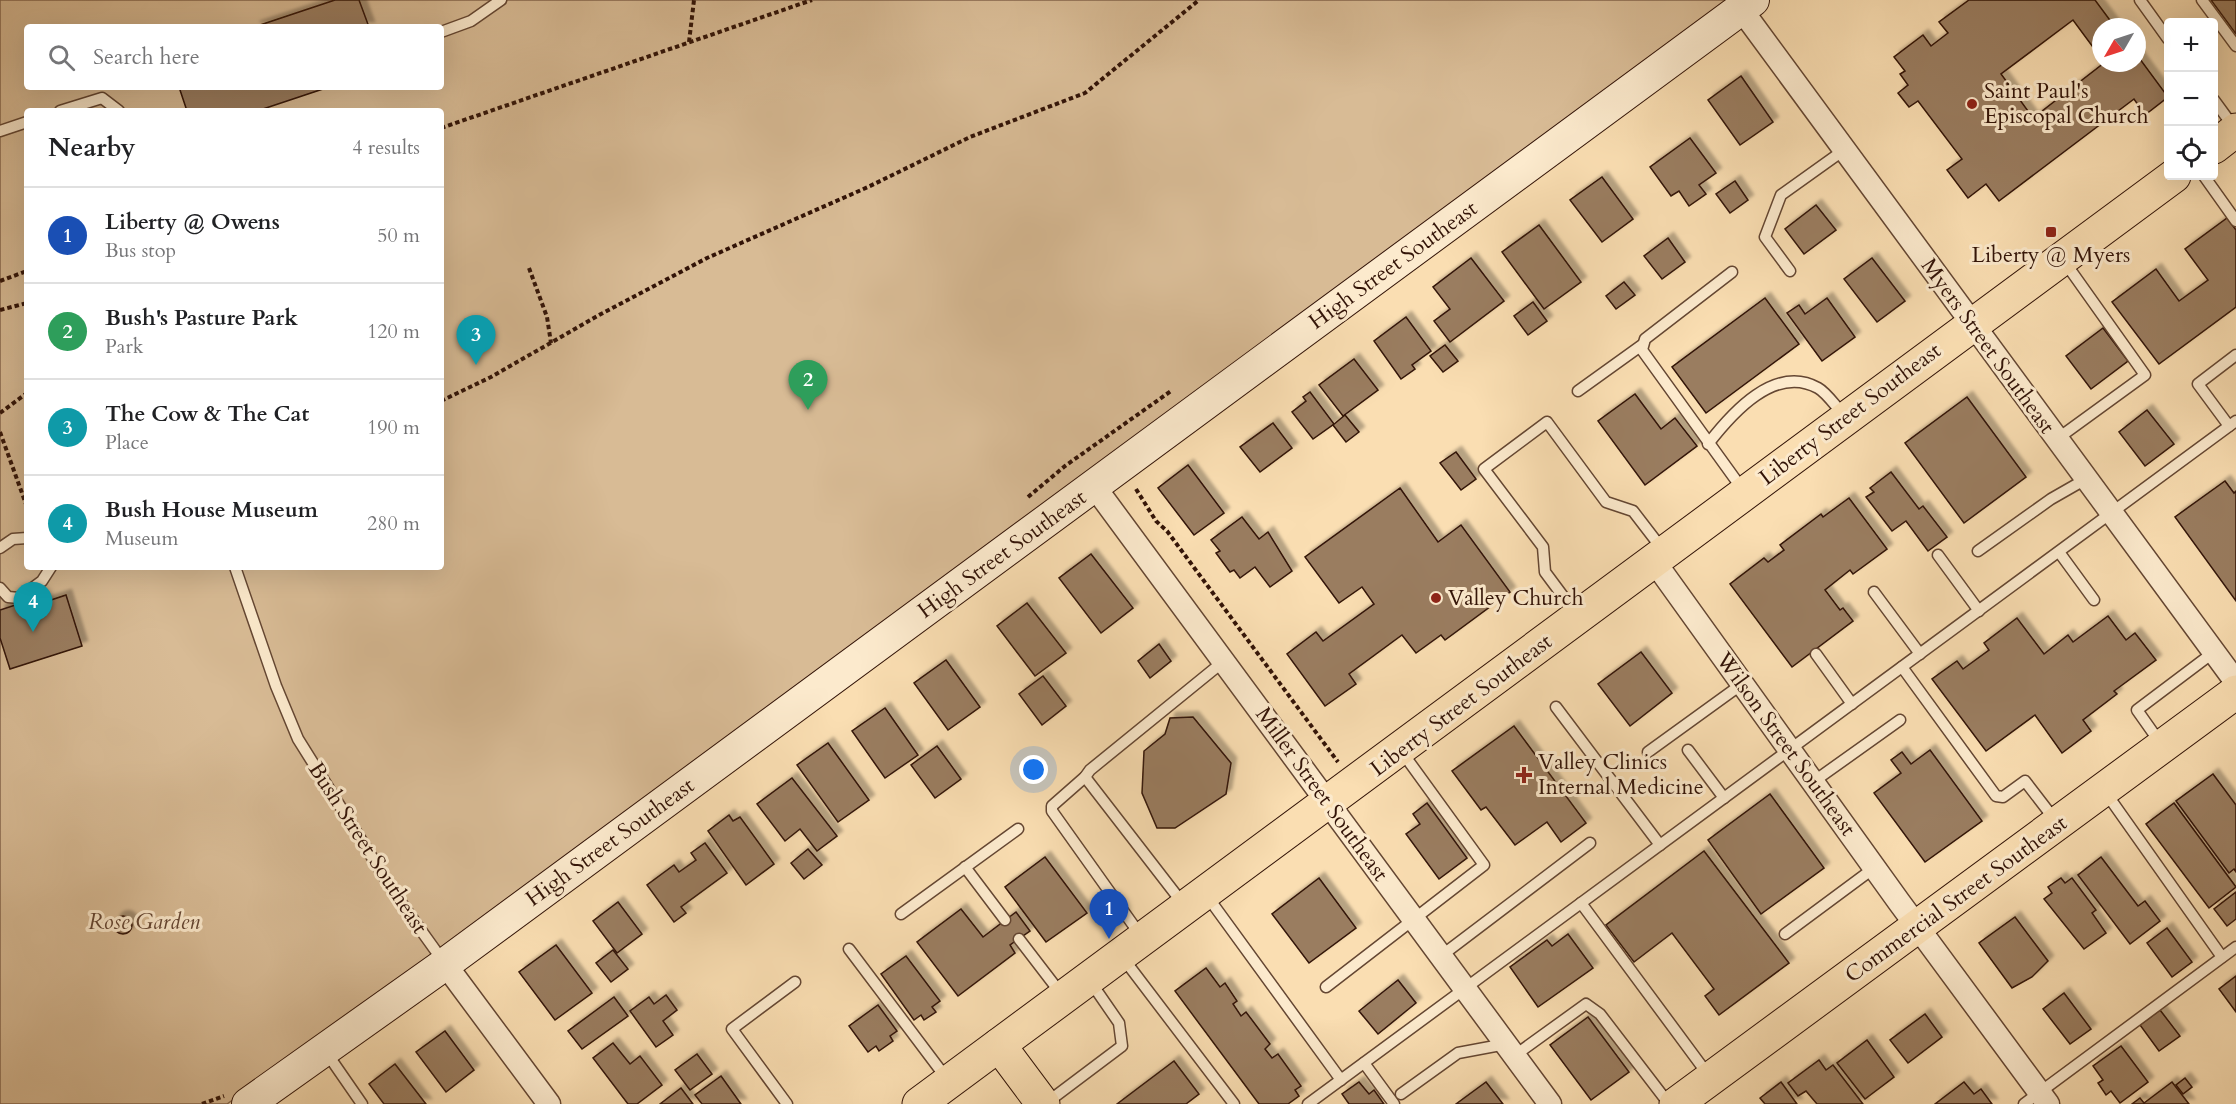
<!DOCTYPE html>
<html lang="en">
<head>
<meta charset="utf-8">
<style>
  :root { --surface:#fff; --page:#f6f6f6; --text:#202124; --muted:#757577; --line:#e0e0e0; --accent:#8f2418 }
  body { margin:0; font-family:Cardo,serif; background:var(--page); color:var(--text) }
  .controls { position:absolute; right:18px; top:18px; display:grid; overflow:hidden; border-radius:6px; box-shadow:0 6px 24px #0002 }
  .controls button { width:54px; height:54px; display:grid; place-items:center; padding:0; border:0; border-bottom:2px solid var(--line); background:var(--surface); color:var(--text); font:30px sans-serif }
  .compass { position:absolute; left:2092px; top:18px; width:54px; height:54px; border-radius:50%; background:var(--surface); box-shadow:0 6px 24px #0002; rotate:231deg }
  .you { position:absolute; left:1034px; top:770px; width:21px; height:21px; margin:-15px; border:4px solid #fff; border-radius:50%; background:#1a73e8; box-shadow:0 0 0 9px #1a73e833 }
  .badge { display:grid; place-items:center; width:39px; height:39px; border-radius:50%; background:var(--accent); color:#fff; font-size:20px; font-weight:700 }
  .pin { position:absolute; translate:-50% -50px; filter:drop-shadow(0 2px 3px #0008) }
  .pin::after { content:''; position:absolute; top:32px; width:21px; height:18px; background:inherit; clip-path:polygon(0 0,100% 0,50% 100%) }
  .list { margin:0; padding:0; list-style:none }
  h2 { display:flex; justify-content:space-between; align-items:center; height:78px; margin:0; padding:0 24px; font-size:26px }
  h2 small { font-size:20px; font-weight:400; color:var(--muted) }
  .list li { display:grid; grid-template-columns:39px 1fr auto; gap:18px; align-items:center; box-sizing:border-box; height:96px; padding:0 24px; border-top:2px solid var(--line) }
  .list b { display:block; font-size:22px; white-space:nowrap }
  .list p { margin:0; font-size:20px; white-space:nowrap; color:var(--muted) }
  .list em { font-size:20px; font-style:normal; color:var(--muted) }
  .icon { flex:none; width:33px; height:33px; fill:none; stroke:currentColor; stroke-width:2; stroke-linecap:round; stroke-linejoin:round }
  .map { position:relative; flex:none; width:2236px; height:1104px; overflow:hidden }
  .search { position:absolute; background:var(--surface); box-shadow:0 6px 24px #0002; left:24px; top:24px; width:420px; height:66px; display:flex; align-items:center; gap:15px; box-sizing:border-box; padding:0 21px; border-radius:6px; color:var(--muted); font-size:22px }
  .panel { position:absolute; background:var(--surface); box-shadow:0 6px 24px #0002; left:24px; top:108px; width:420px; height:462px; border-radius:6px }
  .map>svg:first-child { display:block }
</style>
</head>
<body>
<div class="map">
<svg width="2236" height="1104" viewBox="0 0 2236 1104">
  <defs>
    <filter id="shadow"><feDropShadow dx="5.5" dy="-5.5" stdDeviation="1.5" flood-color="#0004"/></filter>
  </defs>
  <rect width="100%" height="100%" fill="#fadeb2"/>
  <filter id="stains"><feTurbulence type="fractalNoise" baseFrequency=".00333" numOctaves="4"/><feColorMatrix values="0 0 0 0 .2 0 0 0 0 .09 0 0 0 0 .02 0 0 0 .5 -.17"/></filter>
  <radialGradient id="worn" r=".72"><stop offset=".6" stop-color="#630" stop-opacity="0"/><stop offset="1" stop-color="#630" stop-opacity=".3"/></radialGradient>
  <path fill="#d8bb95" stroke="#85674e" stroke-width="1.5" fill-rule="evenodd" d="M0,0H1733L400,981L227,1104H0ZM27,27H441V87H27ZM27,111H441V567H27Z"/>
  <g fill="#9a7d60" stroke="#321307" stroke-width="1.5" filter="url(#shadow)">
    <path d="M335,0H359L369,27H254Z"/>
    <path d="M1969,0H2095L2115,27H2101V58L2073,20L2001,74L2033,118L2104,63H2137V55L2168,97L2145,115L2134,99L1999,201L1986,184L1968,198L1947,170L1962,159L1918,101L1909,107L1898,93L1908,85L1900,74L1905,71L1894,57L1923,35L1931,46L1948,33L1939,22Z"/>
    <path d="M2211,0H2236V34Z"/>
    <path d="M1741,76L1773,122L1740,145L1708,100Z"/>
    <path d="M179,87H329L257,111H187Z"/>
    <path d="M1690,138L1716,173L1699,185L1706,194L1689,206L1679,191L1671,196L1650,167Z"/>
    <path d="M1602,177L1633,219L1602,242L1570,200Z"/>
    <path d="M1735,181L1748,200L1730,213L1716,194Z"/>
    <path d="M1816,205L1836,230L1804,254L1785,229Z"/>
    <path d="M2227,218L2236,230V307L2159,364L2112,302L2156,269L2179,301L2208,280L2185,249Z"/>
    <path d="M1539,225L1581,282L1544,309L1502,252Z"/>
    <path d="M1668,238L1685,262L1662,279L1644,256Z"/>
    <path d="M1471,258L1504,301L1450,342L1434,321L1450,309L1433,287Z"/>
    <path d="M1872,258L1905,301L1877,322L1844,279Z"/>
    <path d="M1624,282L1635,295L1616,309L1606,296Z"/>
    <path d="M1765,298L1799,344L1706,413L1672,367Z"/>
    <path d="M1827,298L1855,337L1822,361L1787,313L1799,305L1805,314Z"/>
    <path d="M1533,302L1547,321L1528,335L1514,316Z"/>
    <path d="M1406,317L1431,351L1412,365L1415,369L1401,379L1374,341Z"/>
    <path d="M2103,328L2128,361L2091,389L2066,356Z"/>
    <path d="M1445,345L1458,361L1443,372L1430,356Z"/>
    <path d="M1354,359L1378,390L1343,416L1319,385Z"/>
    <path d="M1310,392L1334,424L1313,439L1292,412L1306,401L1303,397Z"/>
    <path d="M1635,394L1661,429L1675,418L1697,446L1645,485L1598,421Z"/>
    <path d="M1967,397L2026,477L1964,523L1905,443Z"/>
    <path d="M2147,410L2174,444L2145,466L2119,432Z"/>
    <path d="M1345,415L1359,432L1346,442L1333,425Z"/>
    <path d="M1273,423L1292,448L1260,472L1240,447Z"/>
    <path d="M1456,452L1476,479L1461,490L1440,463Z"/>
    <path d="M1188,465L1224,513L1194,535L1158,488Z"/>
    <path d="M1891,472L1919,509L1923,506L1947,537L1928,551L1906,521L1892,531L1866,497L1874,492L1870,488Z"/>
    <path d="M2225,481L2234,493L2236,491V601L2175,517Z"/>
    <path d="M1400,488L1438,542L1461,525L1510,592L1445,640L1441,635L1416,653L1402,635L1349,674L1356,684L1325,706L1287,654L1316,632L1323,641L1374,604L1362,587L1339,603L1305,557Z"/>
    <path d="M1849,498L1887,549L1853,574L1850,570L1825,590L1840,610L1843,608L1853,621L1792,667L1730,584L1764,558L1768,562L1784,550L1780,545L1821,514L1823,517Z"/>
    <path d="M1242,517L1259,539L1268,532L1292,571L1270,587L1255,567L1240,578L1234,570L1230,572L1216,553L1220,551L1211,540Z"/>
    <path d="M1091,554L1133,608L1101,633L1059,578Z"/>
    <path d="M66,595L82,646L10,669L0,638V610L37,598L39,604Z"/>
    <path d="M1027,603L1066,653L1035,676L997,626Z"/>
    <path d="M2108,616L2126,640L2135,633L2156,660L2114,691L2117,694L2083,720L2091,731L2062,753L2035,715L1986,751L1932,679L1957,661L1963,669L1989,650L1984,643L2017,618L2044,654L2068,635L2073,642Z"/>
    <path d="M1159,644L1171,661L1150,678L1138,661Z"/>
    <path d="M1641,652L1672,693L1630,726L1598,684Z"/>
    <path d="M946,660L980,707L948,730L914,683Z"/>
    <path d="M1043,676L1066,706L1042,725L1019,694Z"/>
    <path d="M885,708L918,755L885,778L852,731Z"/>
    <path d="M1193,717L1231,763L1226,794L1175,828H1157L1142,793L1144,751L1165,734L1170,718Z"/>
    <path d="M1514,726L1586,823L1561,842L1547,822L1515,845L1486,807L1481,810L1452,771Z"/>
    <path d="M828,743L869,800L838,822L797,765Z"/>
    <path d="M937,746L961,779L935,798L911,765Z"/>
    <path d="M1930,750L1982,821L1925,862L1874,793L1901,773L1891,760L1902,752L1911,764Z"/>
    <path d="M2213,774L2236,805V872L2234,869L2229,873L2176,801Z"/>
    <path d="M792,778L837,836L817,851L800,829L785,841L757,804Z"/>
    <path d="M1770,794L1824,868L1761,914L1708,840Z"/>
    <path d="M1427,803L1467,858L1439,879L1406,834L1420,824L1413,814Z"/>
    <path d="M2174,803L2236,887L2209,908L2146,824Z"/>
    <path d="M729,815L733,821L740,817L774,864L746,885L708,831Z"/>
    <path d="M705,843L727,873L681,907L686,913L674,922L647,885L674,865L679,872L696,860L691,853Z"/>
    <path d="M808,849L822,865L804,879L791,863Z"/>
    <path d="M1704,851L1789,963L1719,1015L1705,996L1714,989L1672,933L1634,962L1606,925Z"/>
    <path d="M1045,857L1087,913L1046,942L1005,887Z"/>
    <path d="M2101,857L2138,906L2145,901L2160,921L2130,944L2078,875Z"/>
    <path d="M1319,878L1356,928L1309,963L1272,914Z"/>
    <path d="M2061,878L2065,883L2072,878L2096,910L2092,913L2106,933L2084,949L2044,899L2052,893L2048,887Z"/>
    <path d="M2236,892V919L2227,926L2214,909Z"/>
    <path d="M618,902L642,934L617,953L593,921Z"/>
    <path d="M961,909L983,937L1016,912L1030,931L1010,945L1015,953L958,996L917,942Z"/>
    <circle cx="123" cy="925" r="9"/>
    <path d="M2015,917L2048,961L2032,977L2012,988L1979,943Z"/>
    <path d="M2167,928L2192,962L2172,977L2147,943Z"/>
    <path d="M1568,934L1593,968L1538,1007L1510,967L1547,940L1552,946Z"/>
    <path d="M556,945L592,993L555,1020L519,972Z"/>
    <path d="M613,950L628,969L611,982L596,963Z"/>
    <path d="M906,956L940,1001L932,1007L936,1012L924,1020L921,1015L914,1020L881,974Z"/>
    <path d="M1206,968L1220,987L1225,983L1237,1001L1233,1004L1241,1016L1246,1012L1270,1044L1265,1049L1272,1058L1278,1054L1301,1086L1295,1090L1299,1096L1288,1104H1259L1175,991Z"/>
    <path d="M2236,976V1012L2219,989Z"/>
    <path d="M1398,980L1416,1003L1378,1034L1359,1011Z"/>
    <path d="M2064,993L2091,1029L2070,1044L2043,1009Z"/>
    <path d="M666,995L677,1010L663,1021L673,1035L656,1047L630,1011L649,997L654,1004Z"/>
    <path d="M614,997L628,1016L582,1049L568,1031Z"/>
    <path d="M878,1005L897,1031L890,1036L893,1041L879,1051L876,1046L868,1052L849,1026Z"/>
    <path d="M2160,1010L2180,1036L2159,1051L2140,1025Z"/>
    <path d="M1925,1014L1942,1037L1908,1063L1890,1040Z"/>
    <path d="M1588,1017L1629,1072L1591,1100L1550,1045Z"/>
    <path d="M445,1031L474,1070L446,1092L416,1052Z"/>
    <path d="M1867,1040L1894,1077L1865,1099L1837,1063Z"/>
    <path d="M613,1043L630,1064L640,1056L662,1085L637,1104H628L593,1058Z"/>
    <path d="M2121,1046L2148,1082L2120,1103L2111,1091L2106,1095L2098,1083L2103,1080L2093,1066Z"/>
    <path d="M697,1054L712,1074L690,1090L675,1070Z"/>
    <path d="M1819,1060L1826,1070L1833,1065L1863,1104H1817L1806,1091L1798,1096L1788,1083Z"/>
    <path d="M1174,1061L1199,1094L1186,1104H1117Z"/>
    <path d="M395,1064L426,1104H384L369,1084Z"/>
    <path d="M721,1076L741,1104H702L695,1095Z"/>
    <path d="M2185,1078L2192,1087L2183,1094L2176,1085Z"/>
    <path d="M1359,1082L1369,1094L1374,1090L1384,1104H1349L1342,1094Z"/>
    <path d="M1486,1082L1503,1104H1456Z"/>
    <path d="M1781,1082L1797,1104H1765L1760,1098Z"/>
    <path d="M1964,1082L1974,1094L1981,1089L1992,1104H1935Z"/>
    <path d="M2172,1082L2189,1104H2132L2140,1098L2144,1103Z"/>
    <path d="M681,1088L693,1104H660Z"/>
  </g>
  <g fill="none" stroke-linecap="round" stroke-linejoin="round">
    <g stroke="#644632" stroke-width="13">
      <g id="lane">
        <path d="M2140,0L2168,39"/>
        <path d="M2202,0L2236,46"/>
        <path d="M441,32L471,21L501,0"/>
        <path d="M2214,100L2233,126"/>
        <path d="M60,111L102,98L119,111"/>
        <path d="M0,131L27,122"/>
        <path d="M2204,176L2236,221"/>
        <path d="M1790,271L1765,237L1781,195L1844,150"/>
        <path d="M1732,272L1645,339L1642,350L1743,490"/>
        <path d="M1578,391L1642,345"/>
        <path d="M2229,426L2198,384L2236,355"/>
        <path d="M2057,439L2145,375L2064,261"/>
        <path d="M1708,444C1732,413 1775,364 1818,388C1827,393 1836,407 1844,415"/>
        <path d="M0,548L13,539L27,538"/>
        <path d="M1978,551L2051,499L2086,479"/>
        <path d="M2059,552L2094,600"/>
        <path d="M1938,555L1979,611"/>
        <path d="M235,567L276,686L298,739L395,894L443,961"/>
        <path d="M0,588L8,597L19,598L42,581L51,567"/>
        <path d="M1874,592L1920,654"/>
        <path d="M1577,615L1545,572L1543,547L1484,469L1547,422L1606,502L1633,511L1663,550"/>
        <path d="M1816,654L1852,704"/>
        <path d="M1902,667L1996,796L2003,797L2025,781L2055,820"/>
        <path d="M1556,707L1660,845"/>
        <path d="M2161,744L2137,710L2214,652"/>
        <path d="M1688,750L1724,798"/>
        <path d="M1648,752L1742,684"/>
        <path d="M1085,777L1184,905"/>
        <path d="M1813,782L1900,720"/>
        <path d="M2106,793L2222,957"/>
        <path d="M965,867L1005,920"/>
        <path d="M1207,896L1341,1080"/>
        <path d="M1581,903L1709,1076"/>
        <path d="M901,914L1018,829"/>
        <path d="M1785,934L1874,868"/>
        <path d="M1141,936L1052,811V806L1085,777L1090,770L1224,661"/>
        <path d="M1019,939L1062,995"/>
        <path d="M849,949L947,1079"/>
        <path d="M1441,956L1590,843"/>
        <path d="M1123,958L1234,1104"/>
        <path d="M1326,987L1484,865L1402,752"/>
        <path d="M326,1052L362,1104"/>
        <path d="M1514,1056L1586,1004L1600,1014L1669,1104"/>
        <path d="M1364,1063L1394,1104"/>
        <path d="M1401,1094L1458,1053L1506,1044"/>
        <path d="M787,1104L732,1029L795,982"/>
        <path d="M1045,1104L1122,1046L1119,1023L1090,981"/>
        <path d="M1308,1104L2236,421"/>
        <path d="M2024,1104L2236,947"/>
      </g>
    </g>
    <g stroke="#644632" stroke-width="25">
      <g id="street">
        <path d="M1741,9L2236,682"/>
        <path d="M1094,486L1550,1104"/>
        <path d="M1654,561L1899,902L2048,1104"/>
        <path d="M445,964L549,1104"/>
      </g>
    </g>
    <g stroke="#321307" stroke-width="34">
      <path id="secondary" d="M248,1104L445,964L1753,0"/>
    </g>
    <g stroke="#321307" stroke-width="35">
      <g id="primary">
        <path d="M2214,147L2236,130"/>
        <path d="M999,1045L1043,1104"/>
        <path d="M919,1104L2174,176"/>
        <path d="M1676,1104L2236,692"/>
      </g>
    </g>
    <g stroke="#321307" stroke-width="4" stroke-dasharray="4.5 3" stroke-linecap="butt">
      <path d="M689,42L694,0"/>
      <path d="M441,128L812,0"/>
      <path d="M529,268L547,317L551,343"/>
      <path d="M0,281L27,271"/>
      <path d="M0,310L27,303"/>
      <path d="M441,401L491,377L601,314L707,258L868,187L970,137L1085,93L1199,0"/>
      <path d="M0,413L27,393"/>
      <path d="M0,432L27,507"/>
      <path d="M1136,489L1156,521L1167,531L1338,762"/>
      <path d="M1028,497L1065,466L1171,391"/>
      <path d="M202,1104L224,1096"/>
    </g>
    <use href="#lane" stroke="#fceacd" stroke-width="10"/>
    <use href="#street" stroke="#fceacd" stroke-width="22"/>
    <use href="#secondary" stroke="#fceacd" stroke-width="32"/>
    <use href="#primary" stroke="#fadeb2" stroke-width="33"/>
  </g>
  <g fill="#8f2418" stroke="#fceacd" stroke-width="2">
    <circle cx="1972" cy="104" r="6"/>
    <rect x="2045" y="226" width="12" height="12" rx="3"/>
    <circle cx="1436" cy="598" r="6"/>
    <path d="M1521 766h6v6h6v6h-6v6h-6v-6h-6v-6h6z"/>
  </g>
  <g text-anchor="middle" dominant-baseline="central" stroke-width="6" stroke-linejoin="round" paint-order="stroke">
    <g font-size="22" fill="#321307" stroke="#fceacd" text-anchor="start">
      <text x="1984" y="91">Saint Paul's<tspan x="1984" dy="25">Episcopal Church</tspan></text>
      <text x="2051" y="255" text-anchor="middle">Liberty @ Myers</text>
      <text x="1448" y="598">Valley Church</text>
      <text x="1538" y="762">Valley Clinics<tspan x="1538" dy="25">Internal Medicine</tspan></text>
    </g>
    <g font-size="22" fill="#321307" stroke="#fceacd">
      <text transform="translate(1393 265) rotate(-36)">High Street Southeast</text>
      <text transform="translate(1988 346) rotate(54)">Myers Street Southeast</text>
      <text transform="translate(1850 414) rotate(-37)">Liberty Street Southeast</text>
      <text transform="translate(1002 554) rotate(-36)">High Street Southeast</text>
      <text transform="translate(1461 705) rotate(-37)">Liberty Street Southeast</text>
      <text transform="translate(1786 744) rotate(54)">Wilson Street Southeast</text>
      <text transform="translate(1322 794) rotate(54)">Miller Street Southeast</text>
      <text transform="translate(610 842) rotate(-36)">High Street Southeast</text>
      <text transform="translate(368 848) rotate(57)">Bush Street Southeast</text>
      <text transform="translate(1956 899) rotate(-36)">Commercial Street Southeast</text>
    </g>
    <g font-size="22" font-style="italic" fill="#644532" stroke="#fceacd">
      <text x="144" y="922">Rose Garden</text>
    </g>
  </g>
  <rect width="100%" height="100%" filter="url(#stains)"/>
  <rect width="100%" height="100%" fill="url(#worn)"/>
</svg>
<div class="controls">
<button>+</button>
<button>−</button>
<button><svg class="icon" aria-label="locate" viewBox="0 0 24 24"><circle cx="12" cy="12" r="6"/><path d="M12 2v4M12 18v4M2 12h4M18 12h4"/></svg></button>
</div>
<svg class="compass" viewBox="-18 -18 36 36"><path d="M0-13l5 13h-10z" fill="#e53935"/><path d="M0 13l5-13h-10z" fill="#757577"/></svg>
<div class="you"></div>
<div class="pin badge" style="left:1109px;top:939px;background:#1a4fb4">1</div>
<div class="pin badge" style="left:808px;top:410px;background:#2e9e5b">2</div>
<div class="pin badge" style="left:476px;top:365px;background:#0f9aa8">3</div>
<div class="pin badge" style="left:33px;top:632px;background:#0f9aa8">4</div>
<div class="search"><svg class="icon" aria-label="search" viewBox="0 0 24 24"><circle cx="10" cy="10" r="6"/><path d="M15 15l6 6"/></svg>Search here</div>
<section class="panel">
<h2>Nearby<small>4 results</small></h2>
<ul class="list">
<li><span class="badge" style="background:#1a4fb4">1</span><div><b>Liberty @ Owens</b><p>Bus stop</p></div><em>50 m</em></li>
<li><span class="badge" style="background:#2e9e5b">2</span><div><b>Bush's Pasture Park</b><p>Park</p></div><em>120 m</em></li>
<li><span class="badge" style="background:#0f9aa8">3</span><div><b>The Cow &amp; The Cat</b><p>Place</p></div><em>190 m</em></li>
<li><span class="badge" style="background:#0f9aa8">4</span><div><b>Bush House Museum</b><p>Museum</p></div><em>280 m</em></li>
</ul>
</section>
</div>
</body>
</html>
